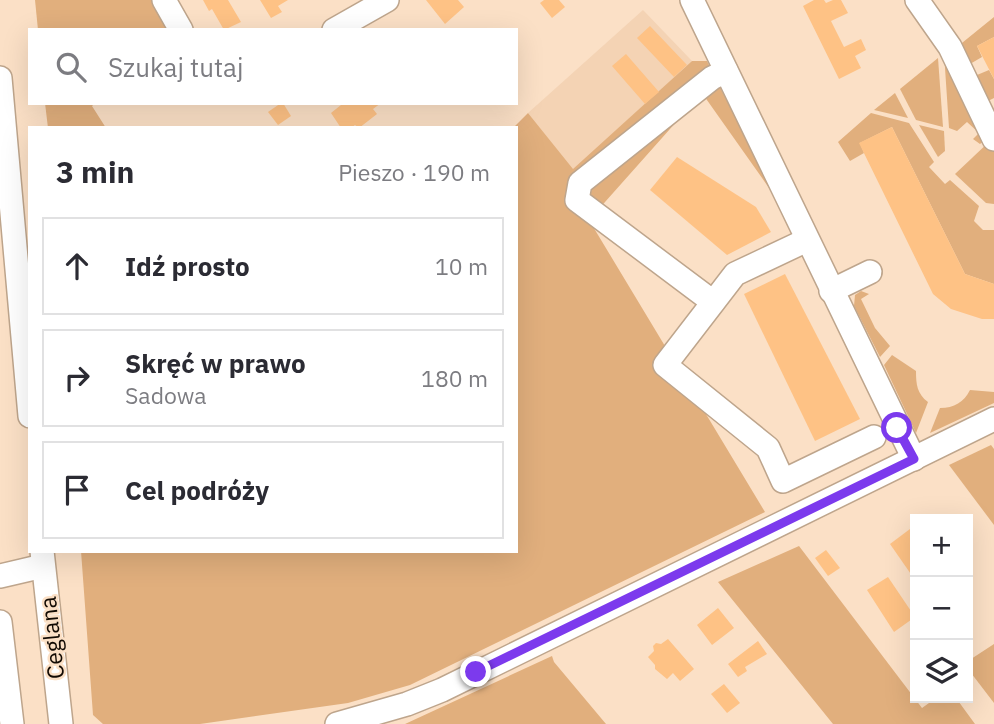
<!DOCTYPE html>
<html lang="pl">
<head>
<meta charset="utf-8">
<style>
  :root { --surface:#fff; --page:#f2f2f3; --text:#2b2b33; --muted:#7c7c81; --line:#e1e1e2 }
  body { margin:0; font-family:"IBM Plex Sans",sans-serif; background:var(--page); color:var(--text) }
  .controls { position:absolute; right:21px; bottom:21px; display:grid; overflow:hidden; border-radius:0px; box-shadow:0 7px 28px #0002 }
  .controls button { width:63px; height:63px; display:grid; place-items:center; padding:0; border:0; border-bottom:2px solid var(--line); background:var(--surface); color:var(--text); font:35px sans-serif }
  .stop { position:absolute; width:21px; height:21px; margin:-16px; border:5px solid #7c3aed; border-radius:50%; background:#fff }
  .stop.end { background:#7c3aed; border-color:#fff; box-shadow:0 2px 7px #0008 }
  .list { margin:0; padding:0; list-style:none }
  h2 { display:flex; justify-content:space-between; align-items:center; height:91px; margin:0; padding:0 28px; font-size:30px }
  h2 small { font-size:23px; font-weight:400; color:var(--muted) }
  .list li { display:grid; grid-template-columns:46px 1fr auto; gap:21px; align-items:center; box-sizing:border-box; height:98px; margin:0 14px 14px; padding:0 14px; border:2px solid var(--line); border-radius:0px }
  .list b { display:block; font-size:26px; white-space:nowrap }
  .list p { margin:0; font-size:23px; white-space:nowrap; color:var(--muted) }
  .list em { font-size:23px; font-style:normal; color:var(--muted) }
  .icon { flex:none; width:38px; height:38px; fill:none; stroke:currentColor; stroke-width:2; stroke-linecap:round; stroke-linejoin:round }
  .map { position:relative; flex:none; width:994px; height:724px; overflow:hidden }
  .search { position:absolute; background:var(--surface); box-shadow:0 7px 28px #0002; left:28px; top:28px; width:490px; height:77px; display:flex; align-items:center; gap:18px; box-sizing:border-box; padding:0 24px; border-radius:0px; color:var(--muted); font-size:26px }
  .panel { position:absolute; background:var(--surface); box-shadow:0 7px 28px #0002; left:28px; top:126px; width:490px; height:427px; border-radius:0px }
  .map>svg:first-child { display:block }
</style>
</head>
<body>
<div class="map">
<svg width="994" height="724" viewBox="0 0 994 724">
  <rect width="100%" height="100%" fill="#fbe0c6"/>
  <path fill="#f4d3b4" d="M643,10L692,61L573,170L528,113Z"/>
  <g fill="#e1af7d">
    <path d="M35,0H154L170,30H38Z"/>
    <path d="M994,17V37L977,46L982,57L970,64L957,47Z"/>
    <path d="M944,53L987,138L980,144L973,139L979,133L967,122L957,131L949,128Z"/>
    <path d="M938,58L943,127L916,120L900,89Z"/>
    <path d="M692,61H707L774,195L702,93L589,220L765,512L410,685L348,703L200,724H103L93,715L81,551H516V128H513L528,113L573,169Z"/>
    <path d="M989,70L994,79V98L988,101L975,78L977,75Z"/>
    <path d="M895,93L908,118L874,110Z"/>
    <path d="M45,103H95L92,106L106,128H48Z"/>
    <path d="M871,113L909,123L934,162L929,167L945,184L950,180L979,206L974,221L983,230H994V284L965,274L892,127L860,143L864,153L850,161L838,142Z"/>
    <path d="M919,125L944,131L945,151L938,157Z"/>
    <path d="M990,141L994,149V204L986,203L955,174Z"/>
    <path d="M861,291L869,294L861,299L875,328L890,346L880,357L854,306L855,295Z"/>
    <path d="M892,355L916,371C916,384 917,394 928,402L916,433L884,365Z"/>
    <path d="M970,390L994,392V403L930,433L940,408C954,408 964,402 970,390Z"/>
    <path d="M991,445L994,449V525L949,465Z"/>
    <path d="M799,546L922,708L936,698H956L975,724H833L718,582Z"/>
    <path d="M994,644V703L968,669V661Z"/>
    <path d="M552,656L554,662L606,724H405Z"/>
  </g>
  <g fill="#fec285">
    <path d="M203,0H228L241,22L224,30L212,9L209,11Z"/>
    <path d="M260,0H288L278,6L282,12L271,18Z"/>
    <path d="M426,0H458L464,7L445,24Z"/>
    <path d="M544,0H559L565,7L552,18L540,3Z"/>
    <path d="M814,0H824L826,3L833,0H841L848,13L831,21L844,47L861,39L866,50L855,56L861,68L839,79L803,6Z"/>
    <path d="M650,26L687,65L674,77L637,38Z"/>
    <path d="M994,37V79L977,46Z"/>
    <path d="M626,54L659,92L645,104L612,66Z"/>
    <path d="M281,103H283L291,116L278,125L268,112Z"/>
    <path d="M339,103H381L373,109L377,114L359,128L355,125L351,128H341L331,113L341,105Z"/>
    <path d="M892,127L965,274L994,284V319H982L951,309L933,294L859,143Z"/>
    <path d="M677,157L756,207L771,232L727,255L650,190Z"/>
    <path d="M785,274L860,419L815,441L744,294Z"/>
    <path d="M910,529L915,537V580L890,544Z"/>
    <path d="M826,550L840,568L828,576L815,558Z"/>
    <path d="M888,577L915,617L894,632L867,590Z"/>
    <path d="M718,608L734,628L712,645L697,625Z"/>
    <path d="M668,639L694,669L680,681L673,673L667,679L655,669V665L648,657L654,651L653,646L656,643L661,644Z"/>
    <path d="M758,641L767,654L745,667L747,671L738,677L728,664Z"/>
    <path d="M724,684L740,703L727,713L711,694Z"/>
  </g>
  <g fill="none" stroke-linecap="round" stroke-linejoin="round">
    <g stroke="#bea58c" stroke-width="26">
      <g id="minor">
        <path d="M164,0L181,30"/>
        <path d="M692,0L914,459"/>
        <path d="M917,0L950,47L994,139"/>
        <path d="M334,30L387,0"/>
        <path d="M0,78L30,416"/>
        <path d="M807,240L735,274L665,365L768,448L783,481L874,437"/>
        <path d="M831,291L870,272"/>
        <path d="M713,302L577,200L580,183L712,78L726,71"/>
        <path d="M42,551L61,724"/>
        <path d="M0,576L43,566"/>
        <path d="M0,622L12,724"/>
        <path d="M337,724L407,704L442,690L994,419"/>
      </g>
    </g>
    <use href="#minor" stroke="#fff" stroke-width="23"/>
  </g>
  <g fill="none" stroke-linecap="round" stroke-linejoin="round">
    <path stroke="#7c3aed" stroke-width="9" d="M476,672L914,459L897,428"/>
  </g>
  <g text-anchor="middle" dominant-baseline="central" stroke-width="5" stroke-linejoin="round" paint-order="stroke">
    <g font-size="23" fill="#120a03" stroke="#fbe0c6">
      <text transform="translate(51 638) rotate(-96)">Ceglana</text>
    </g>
  </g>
</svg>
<div class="controls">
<button>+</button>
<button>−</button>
<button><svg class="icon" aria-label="layers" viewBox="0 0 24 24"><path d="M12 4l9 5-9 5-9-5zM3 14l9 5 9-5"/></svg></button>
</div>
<div class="stop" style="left:897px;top:428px"></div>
<div class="stop end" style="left:476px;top:672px"></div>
<div class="search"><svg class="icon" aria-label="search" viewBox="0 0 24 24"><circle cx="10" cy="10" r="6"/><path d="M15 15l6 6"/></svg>Szukaj tutaj</div>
<section class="panel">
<h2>3 min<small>Pieszo · 190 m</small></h2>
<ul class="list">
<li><svg class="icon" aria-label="ahead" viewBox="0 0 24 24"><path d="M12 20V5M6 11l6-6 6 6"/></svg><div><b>Idź prosto</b></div><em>10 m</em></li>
<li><svg class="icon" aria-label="right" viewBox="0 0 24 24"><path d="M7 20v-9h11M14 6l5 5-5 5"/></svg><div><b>Skręć w prawo</b><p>Sadowa</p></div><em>180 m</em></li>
<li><svg class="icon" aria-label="arrive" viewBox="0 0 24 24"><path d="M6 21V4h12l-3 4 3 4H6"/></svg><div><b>Cel podróży</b></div></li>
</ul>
</section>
</div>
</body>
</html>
